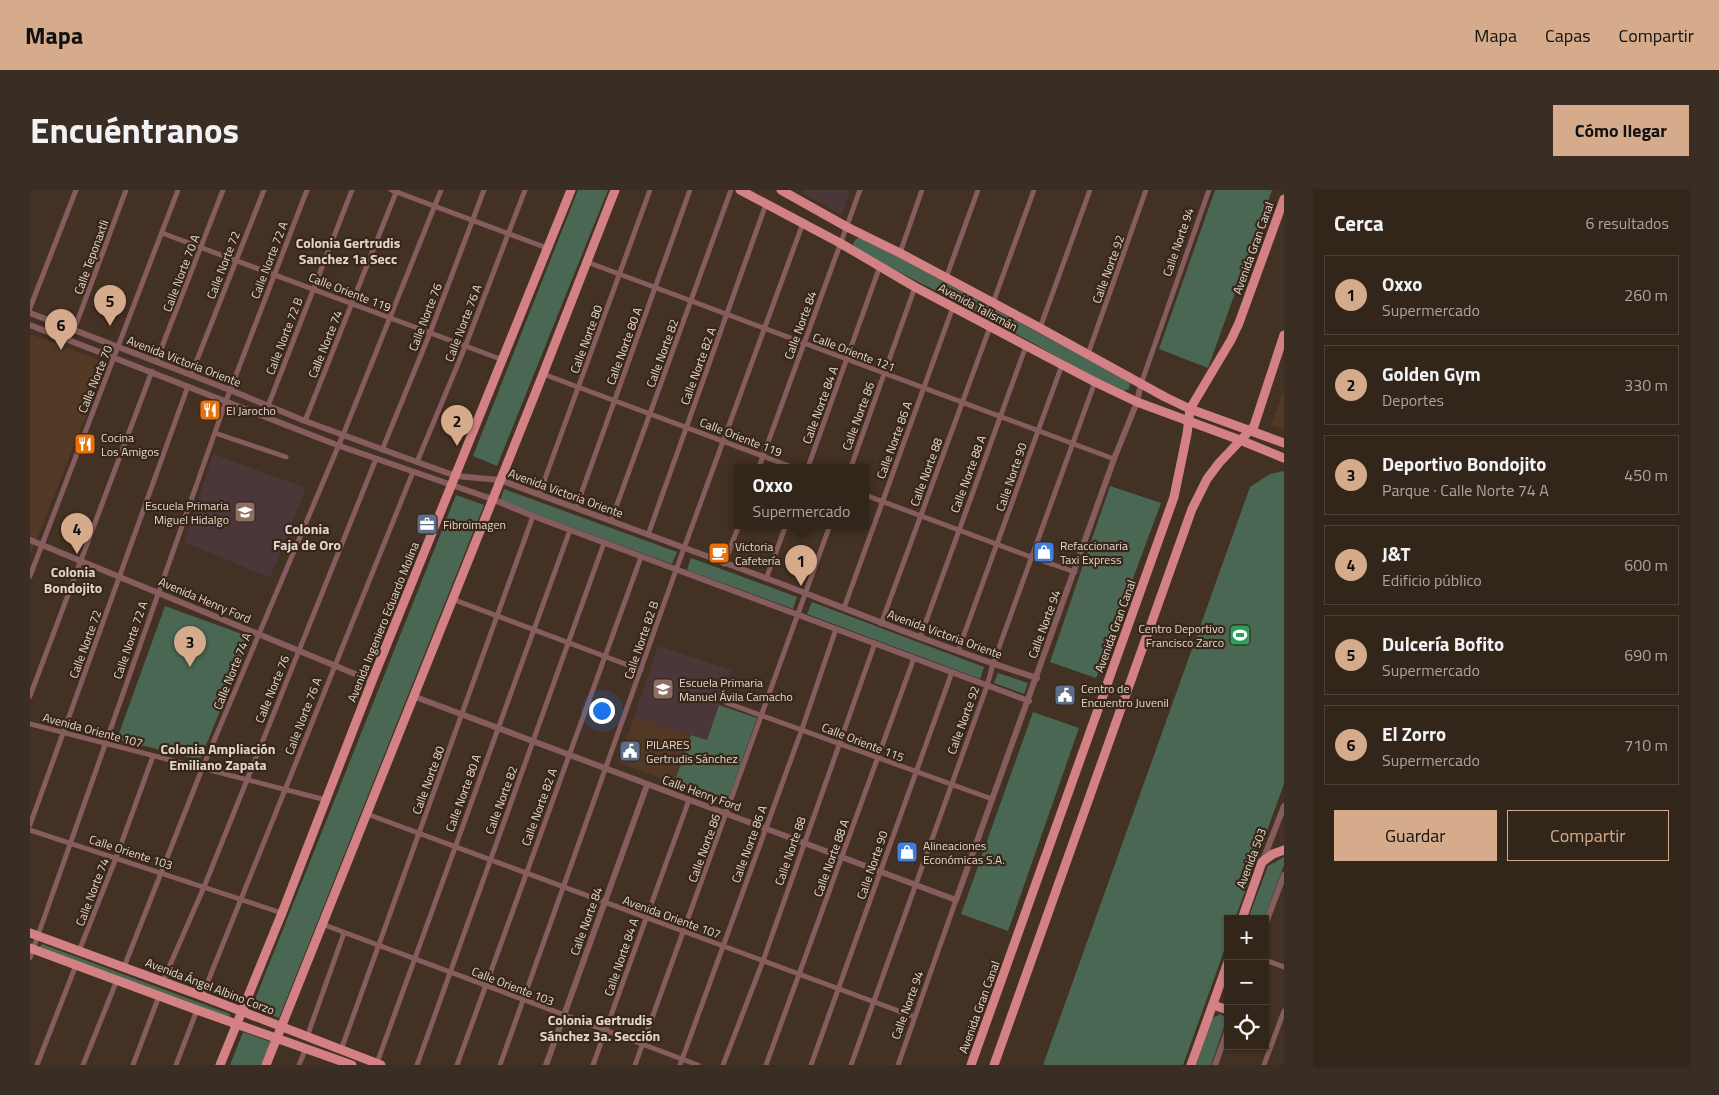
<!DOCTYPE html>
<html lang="es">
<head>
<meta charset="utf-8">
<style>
  :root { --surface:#32251a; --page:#3a2d23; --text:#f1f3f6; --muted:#a8a5a2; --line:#4d4239; --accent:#d6ab8b }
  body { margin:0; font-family:"Titillium Web",sans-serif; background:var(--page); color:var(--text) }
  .controls { position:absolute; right:15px; bottom:15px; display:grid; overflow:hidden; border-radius:0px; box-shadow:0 1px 4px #0004 }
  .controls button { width:45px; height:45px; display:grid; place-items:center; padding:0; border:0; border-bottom:1px solid var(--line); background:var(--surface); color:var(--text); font:25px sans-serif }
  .you { position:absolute; left:571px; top:520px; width:18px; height:18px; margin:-12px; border:4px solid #fff; border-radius:50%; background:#1a73e8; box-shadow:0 0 0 8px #1a73e833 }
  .badge { display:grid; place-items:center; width:32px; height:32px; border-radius:50%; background:var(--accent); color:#111; font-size:16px; font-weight:700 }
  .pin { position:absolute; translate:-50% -41px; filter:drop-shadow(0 1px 2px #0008) }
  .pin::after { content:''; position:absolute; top:26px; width:18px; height:15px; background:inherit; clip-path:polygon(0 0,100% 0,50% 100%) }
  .popup { position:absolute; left:704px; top:274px; width:135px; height:65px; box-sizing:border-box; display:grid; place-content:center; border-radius:0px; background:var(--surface); filter:drop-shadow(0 1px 4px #0005); font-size:16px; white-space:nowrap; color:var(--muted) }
  .popup b { font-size:19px; color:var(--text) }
  .popup::after { content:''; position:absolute; left:50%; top:100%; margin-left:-10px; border:10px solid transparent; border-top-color:var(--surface) }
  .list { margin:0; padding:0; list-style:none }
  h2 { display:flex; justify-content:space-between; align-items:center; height:65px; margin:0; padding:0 20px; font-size:21px }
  h2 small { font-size:16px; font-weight:400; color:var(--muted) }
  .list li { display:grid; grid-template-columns:32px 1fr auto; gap:15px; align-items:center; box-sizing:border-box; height:80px; margin:0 10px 10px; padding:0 10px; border:1px solid var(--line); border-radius:0px }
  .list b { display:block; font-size:19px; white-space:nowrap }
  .list p { margin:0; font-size:16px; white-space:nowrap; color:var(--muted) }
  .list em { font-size:16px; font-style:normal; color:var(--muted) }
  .actions { display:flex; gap:10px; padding:15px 20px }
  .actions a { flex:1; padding:11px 0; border:1px solid var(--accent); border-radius:0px; text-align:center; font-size:18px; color:var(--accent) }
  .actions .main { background:var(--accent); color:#111 }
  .icon { flex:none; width:28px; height:28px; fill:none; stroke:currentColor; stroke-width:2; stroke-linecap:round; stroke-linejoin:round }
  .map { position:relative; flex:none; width:1254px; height:875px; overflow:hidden; border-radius:0px }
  header { display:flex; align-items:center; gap:30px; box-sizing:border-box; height:70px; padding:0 25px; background:var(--accent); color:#111 }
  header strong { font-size:24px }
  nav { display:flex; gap:28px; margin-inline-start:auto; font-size:18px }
  .intro { display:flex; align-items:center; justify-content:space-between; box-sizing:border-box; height:120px; padding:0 30px }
  h1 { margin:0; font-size:35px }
  .button { padding:12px 22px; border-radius:0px; background:var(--accent); color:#111; font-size:18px; font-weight:700 }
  main { display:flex; gap:30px; padding:0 30px }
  aside { flex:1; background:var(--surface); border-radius:0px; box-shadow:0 1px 4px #0004 }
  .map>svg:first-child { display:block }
</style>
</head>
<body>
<header>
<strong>Mapa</strong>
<nav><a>Mapa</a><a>Capas</a><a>Compartir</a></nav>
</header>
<div class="intro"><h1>Encuéntranos</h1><a class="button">Cómo llegar</a></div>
<main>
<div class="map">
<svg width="1254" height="875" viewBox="0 0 1254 875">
  <rect width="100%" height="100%" fill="#433123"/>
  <g fill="#513926">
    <path d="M0,144L77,173L0,366Z"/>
    <path d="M1254,200V240L1241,235Z"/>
    <path d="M604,526L661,545L644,593L588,573Z"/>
  </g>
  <g fill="#4b363a">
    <path d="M773,0H820L812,25L772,3Z"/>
    <path d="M183,264L276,298L240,388L154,352Z"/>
    <path d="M628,456L701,480L677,550L604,526Z"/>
  </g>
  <g fill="#4a6753">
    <path d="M548,0H578L467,276L443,266Z"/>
    <path d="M1185,0H1242L1178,178L1129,159Z"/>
    <path d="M828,48H833L1096,190L1100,193L1099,199L1094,201L1071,191L947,122L834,64L825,58L823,54L825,50Z"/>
    <path d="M1254,281V594L1205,729H1198V750L1153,875H1013L1220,297L1240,284Z"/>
    <path d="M1080,296L1131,313L1066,488L1020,472Z"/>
    <path d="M474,299L647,362L642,374L470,311Z"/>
    <path d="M426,305L454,315L249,828L222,817Z"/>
    <path d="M661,368L767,407L763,419L657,380Z"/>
    <path d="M782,412L954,477L950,489L777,424Z"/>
    <path d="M135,416L220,447L170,570L87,549Z"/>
    <path d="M968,483L998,493L994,504L964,493Z"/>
    <path d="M689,515L727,528L697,613L644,593L661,545L677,550Z"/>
    <path d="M1003,522L1049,538L978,741L931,724Z"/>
    <path d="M1254,667V675L1234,729H1218L1238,676Z"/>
    <path d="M12,754L200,824V828L9,758Z"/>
    <path d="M1191,824L1195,828V834L1181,875H1166L1182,828Z"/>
    <path d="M213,842L241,852L231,875H200Z"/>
  </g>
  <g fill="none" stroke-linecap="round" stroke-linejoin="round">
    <g stroke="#865c5e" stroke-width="5">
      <path d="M361,0L517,58"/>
      <path d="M132,43L473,170"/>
      <path d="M870,63L892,0"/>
      <path d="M557,72L1084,269"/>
      <path d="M916,88L948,0"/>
      <path d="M963,113L1004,0"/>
      <path d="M0,118L46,0"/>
      <path d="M1010,138L1060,0"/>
      <path d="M44,140L96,0"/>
      <path d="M1058,164L1116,0"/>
      <path d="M126,172L193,0"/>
      <path d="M513,184L762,277"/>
      <path d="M161,185L234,0"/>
      <path d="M1111,194L1179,0"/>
      <path d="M238,216L322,0"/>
      <path d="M275,231L367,0"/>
      <path d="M185,243L256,267"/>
      <path d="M352,260L400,143L454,0"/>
      <path d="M387,272L435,157L495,0"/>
      <path d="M729,277L830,0"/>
      <path d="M778,277L850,76"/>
      <path d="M821,277L885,97"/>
      <path d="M509,305L620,0"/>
      <path d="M835,305L1001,367L1045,382"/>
      <path d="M546,318L660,0"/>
      <path d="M581,331L701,0"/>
      <path d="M618,345L736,14"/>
      <path d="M694,374L709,335"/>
      <path d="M0,386L148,0"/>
      <path d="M736,389L756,335"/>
      <path d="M422,409L611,480"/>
      <path d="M814,418L923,117"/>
      <path d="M851,434L960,137"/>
      <path d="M890,448L996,156"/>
      <path d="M928,461L1032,175"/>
      <path d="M0,506L122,181"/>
      <path d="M697,513L962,609"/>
      <path d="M0,534L296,610"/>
      <path d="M337,624L885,827"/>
      <path d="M0,635L158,196"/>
      <path d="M0,640L252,723"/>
      <path d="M292,734L668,875"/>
      <path d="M49,761L86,668L123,566"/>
      <path d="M0,768L196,211L277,0"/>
      <path d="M1235,770L1254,777"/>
      <path d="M94,777L172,579L313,245L411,0"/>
      <path d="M133,791L174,697L346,269"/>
      <path d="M172,806L383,282"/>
      <path d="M277,847L314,743"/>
      <path d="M311,860L503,326"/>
      <path d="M347,873L540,340"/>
      <path d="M7,875L46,775"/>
      <path d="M53,875L87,790"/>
      <path d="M103,875L129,806"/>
      <path d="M146,875L167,820"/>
      <path d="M269,875L276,858"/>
      <path d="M387,875L574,353"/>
      <path d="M427,875L611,367"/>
      <path d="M470,875L646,380L773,33"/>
      <path d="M563,875L659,610"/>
      <path d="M605,875L800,335"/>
      <path d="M650,875L772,539L806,439"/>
      <path d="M693,875L733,771L845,453"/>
      <path d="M736,875L884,468"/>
      <path d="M781,875L922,482"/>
      <path d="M821,875L957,496L963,474L1065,192"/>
      <path d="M868,875L926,710"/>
      <path d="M1234,875L1254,821"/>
    </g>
    <g stroke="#865c5e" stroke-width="6">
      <path d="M0,123L200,200L275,231L387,272L426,286L470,290C571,328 674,364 775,403C852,433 928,463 1007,488"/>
      <path d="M0,135L307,255L462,309L503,326L999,511"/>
      <path d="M0,350L342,491"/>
      <path d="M383,506L926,710L1084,269L1107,212L1111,194"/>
      <path d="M1233,670L1254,616"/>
      <path d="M1235,735L1254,685"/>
      <path d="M516,875L617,595"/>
      <path d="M1185,875L1198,839"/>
    </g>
    <g stroke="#d48186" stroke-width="9">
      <path d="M710,0L810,53L885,97L1065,192L1107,212L1210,250L1254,268"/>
      <path d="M751,0L817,37L870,63L1010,138L1135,207L1160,219L1254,253"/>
      <path d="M1212,729L1232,672L1243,664L1254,660"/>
      <path d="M0,743L172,806L351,875"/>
      <path d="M0,758L167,820L322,875"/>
      <path d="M1183,815L1198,820"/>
      <path d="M190,875L252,723L342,491L541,0"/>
      <path d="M236,875L513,184L585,0"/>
      <path d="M941,875L1144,307L1157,244L1160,219L1201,150L1209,133L1254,9"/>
      <path d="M964,875L1162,319L1177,289L1189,273L1224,236L1254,145"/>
      <path d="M1161,875L1198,772"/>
    </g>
  </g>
  <defs>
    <g id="restaurant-square" transform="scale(1.125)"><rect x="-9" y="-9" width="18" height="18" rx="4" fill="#e8710a" stroke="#382719"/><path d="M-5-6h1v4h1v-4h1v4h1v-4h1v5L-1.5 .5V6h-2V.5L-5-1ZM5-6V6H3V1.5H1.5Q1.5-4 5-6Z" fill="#fff"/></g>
    <g id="school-square" transform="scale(1.125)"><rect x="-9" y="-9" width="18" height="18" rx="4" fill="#8d6e63" stroke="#382719"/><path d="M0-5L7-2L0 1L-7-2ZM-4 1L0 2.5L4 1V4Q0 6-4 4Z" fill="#fff"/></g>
    <g id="office-square" transform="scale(1.125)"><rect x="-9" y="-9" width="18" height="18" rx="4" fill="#5c6f8a" stroke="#382719"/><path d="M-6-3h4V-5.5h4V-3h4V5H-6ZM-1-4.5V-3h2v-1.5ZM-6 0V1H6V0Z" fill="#fff"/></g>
    <g id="shop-square" transform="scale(1.125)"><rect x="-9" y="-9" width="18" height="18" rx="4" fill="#3f7fe0" stroke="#382719"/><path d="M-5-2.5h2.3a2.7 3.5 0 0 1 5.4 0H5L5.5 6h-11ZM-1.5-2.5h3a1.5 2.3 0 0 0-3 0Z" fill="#fff"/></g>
    <g id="cafe-square" transform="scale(1.125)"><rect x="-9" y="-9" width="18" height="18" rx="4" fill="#e8710a" stroke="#382719"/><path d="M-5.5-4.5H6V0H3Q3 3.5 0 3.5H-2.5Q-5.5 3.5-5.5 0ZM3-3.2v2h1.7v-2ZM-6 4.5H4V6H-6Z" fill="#fff"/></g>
    <g id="stadium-square" transform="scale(1.125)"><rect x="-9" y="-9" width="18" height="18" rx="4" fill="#2e9e5b" stroke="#382719"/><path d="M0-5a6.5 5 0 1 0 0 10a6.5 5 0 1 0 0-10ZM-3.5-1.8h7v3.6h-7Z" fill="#fff"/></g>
    <g id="civic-square" transform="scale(1.125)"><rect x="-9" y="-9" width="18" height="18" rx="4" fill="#5c6f8a" stroke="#382719"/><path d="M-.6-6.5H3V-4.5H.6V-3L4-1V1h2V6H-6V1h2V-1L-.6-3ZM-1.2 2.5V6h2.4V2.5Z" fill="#fff"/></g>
  </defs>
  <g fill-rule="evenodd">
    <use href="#restaurant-square" x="180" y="220"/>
    <use href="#restaurant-square" x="55" y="254"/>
    <use href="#school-square" x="215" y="322"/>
    <use href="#office-square" x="397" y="334"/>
    <use href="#shop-square" x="1014" y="362"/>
    <use href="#cafe-square" x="689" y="363"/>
    <use href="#stadium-square" x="1210" y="445"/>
    <use href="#school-square" x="633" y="499"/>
    <use href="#civic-square" x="1035" y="505"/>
    <use href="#civic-square" x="600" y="561"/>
    <use href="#shop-square" x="877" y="662"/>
  </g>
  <g text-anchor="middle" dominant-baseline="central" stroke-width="4.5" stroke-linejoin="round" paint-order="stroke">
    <g font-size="12" fill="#e1d5cd" stroke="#382719">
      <text transform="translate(1148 52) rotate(-71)">Calle Norte 94</text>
      <text transform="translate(1223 58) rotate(-70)">Avenida Gran Canal</text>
      <text transform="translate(61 67) rotate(-70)">Calle Teponaxtli</text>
      <text transform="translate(239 70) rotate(-69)">Calle Norte 72 A</text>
      <text transform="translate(193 75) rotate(-69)">Calle Norte 72</text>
      <text transform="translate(1078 79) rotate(-70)">Calle Norte 92</text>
      <text transform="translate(151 83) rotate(-69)">Calle Norte 70 A</text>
      <text transform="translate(320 102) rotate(21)">Calle Oriente 119</text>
      <text transform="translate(948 117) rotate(28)">Avenida Talismán</text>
      <text transform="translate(395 127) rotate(-69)">Calle Norte 76</text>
      <text transform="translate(433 133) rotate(-69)">Calle Norte 76 A</text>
      <text transform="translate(770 135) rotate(-70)">Calle Norte 84</text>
      <text transform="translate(254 146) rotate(-69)">Calle Norte 72 B</text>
      <text transform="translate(556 149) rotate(-70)">Calle Norte 80</text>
      <text transform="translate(295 154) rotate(-68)">Calle Norte 74</text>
      <text transform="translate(594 156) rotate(-70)">Calle Norte 80 A</text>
      <text transform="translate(824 162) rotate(21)">Calle Oriente 121</text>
      <text transform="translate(632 163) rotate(-70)">Calle Norte 82</text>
      <text transform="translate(154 171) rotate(21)">Avenida Victoria Oriente</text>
      <text transform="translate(668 176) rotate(-70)">Calle Norte 82 A</text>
      <text transform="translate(65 189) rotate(-68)">Calle Norte 70</text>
      <text transform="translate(790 215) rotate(-70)">Calle Norte 84 A</text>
      <text transform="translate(828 226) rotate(-70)">Calle Norte 86</text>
      <text transform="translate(711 247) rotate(21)">Calle Oriente 119</text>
      <text transform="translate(864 250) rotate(-70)">Calle Norte 86 A</text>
      <text transform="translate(896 282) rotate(-70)">Calle Norte 88</text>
      <text transform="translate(938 284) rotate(-70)">Calle Norte 88 A</text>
      <text transform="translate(981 287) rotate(-71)">Calle Norte 90</text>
      <text transform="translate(536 303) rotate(20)">Avenida Victoria Oriente</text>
      <text transform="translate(175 410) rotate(23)">Avenida Henry Ford</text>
      <text transform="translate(353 432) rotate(-68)">Avenida Ingeniero Eduardo Molina</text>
      <text transform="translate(1014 434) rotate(-70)">Calle Norte 94</text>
      <text transform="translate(1085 436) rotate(-70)">Avenida Gran Canal</text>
      <text transform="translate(915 444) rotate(20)">Avenida Victoria Oriente</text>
      <text transform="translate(100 450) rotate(-71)">Calle Norte 72 A</text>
      <text transform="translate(611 450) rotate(-71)">Calle Norte 82 B</text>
      <text transform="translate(55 454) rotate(-70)">Calle Norte 72</text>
      <text transform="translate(202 481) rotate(-68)">Calle Norte 74 A</text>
      <text transform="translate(242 499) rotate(-68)">Calle Norte 76</text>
      <text transform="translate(273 526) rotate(-69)">Calle Norte 76 A</text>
      <text transform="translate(933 530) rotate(-70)">Calle Norte 92</text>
      <text transform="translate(63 540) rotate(15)">Avenida Oriente 107</text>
      <text transform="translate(833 552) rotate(21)">Calle Oriente 115</text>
      <text transform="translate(398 590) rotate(-70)">Calle Norte 80</text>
      <text transform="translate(433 603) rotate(-70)">Calle Norte 80 A</text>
      <text transform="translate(672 603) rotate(20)">Calle Henry Ford</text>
      <text transform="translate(471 610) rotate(-70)">Calle Norte 82</text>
      <text transform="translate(509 617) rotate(-70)">Calle Norte 82 A</text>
      <text transform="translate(719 654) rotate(-70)">Calle Norte 86 A</text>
      <text transform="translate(674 658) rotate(-70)">Calle Norte 86</text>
      <text transform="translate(760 661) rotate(-71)">Calle Norte 88</text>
      <text transform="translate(101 662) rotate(18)">Calle Oriente 103</text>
      <text transform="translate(801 668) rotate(-70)">Calle Norte 88 A</text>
      <text transform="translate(1221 668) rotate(-69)">Avenida 503</text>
      <text transform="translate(842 675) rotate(-71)">Calle Norte 90</text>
      <text transform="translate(62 702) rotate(-69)">Calle Norte 74</text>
      <text transform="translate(642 727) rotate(20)">Avenida Oriente 107</text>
      <text transform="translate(556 731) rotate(-70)">Calle Norte 84</text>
      <text transform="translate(591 767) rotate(-71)">Calle Norte 84 A</text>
      <text transform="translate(180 796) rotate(21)">Avenida Ángel Albino Corzo</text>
      <text transform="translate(483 796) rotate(21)">Calle Oriente 103</text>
      <text transform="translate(877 815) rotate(-70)">Calle Norte 94</text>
      <text transform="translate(949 817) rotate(-70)">Avenida Gran Canal</text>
    </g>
    <g font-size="12" fill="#e1d5cd" stroke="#382719" text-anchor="start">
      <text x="196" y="220">El Jarocho</text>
      <text x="71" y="247">Cocina<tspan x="71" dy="14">Los Amigos</tspan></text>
      <text x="199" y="315" text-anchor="end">Escuela Primaria<tspan x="199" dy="14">Miguel Hidalgo</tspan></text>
      <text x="413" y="334">Fibroimagen</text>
      <text x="1030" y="355">Refaccionaria<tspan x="1030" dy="14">Taxi Express</tspan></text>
      <text x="705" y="356">Victoria<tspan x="705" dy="14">Cafetería</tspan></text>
      <text x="1194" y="438" text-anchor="end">Centro Deportivo<tspan x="1194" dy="14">Francisco Zarco</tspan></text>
      <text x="649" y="492">Escuela Primaria<tspan x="649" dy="14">Manuel Ávila Camacho</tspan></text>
      <text x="1051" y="498">Centro de<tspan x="1051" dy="14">Encuentro Juvenil</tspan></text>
      <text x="616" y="554">PILARES<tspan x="616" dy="14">Gertrudis Sánchez</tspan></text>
      <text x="893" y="655">Alineaciones<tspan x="893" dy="14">Económicas S.A.</tspan></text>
    </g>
    <g font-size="14" font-weight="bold" fill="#e1d5cd" stroke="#382719">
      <text x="318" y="52">Colonia Gertrudis<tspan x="318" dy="16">Sanchez 1a Secc</tspan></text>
      <text x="277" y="338">Colonia<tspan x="277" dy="16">Faja de Oro</tspan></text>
      <text x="43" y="381">Colonia<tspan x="43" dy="16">Bondojito</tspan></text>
      <text x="188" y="558">Colonia Ampliación<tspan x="188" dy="16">Emiliano Zapata</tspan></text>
      <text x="570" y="829">Colonia Gertrudis<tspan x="570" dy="16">Sánchez 3a. Sección</tspan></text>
    </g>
  </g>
</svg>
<div class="controls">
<button>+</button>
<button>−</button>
<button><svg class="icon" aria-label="locate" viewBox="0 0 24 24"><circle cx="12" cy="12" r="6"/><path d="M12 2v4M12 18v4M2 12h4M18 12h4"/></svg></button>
</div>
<div class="you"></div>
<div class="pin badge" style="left:771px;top:396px">1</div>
<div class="popup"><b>Oxxo</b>Supermercado</div>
<div class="pin badge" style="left:427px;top:256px">2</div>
<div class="pin badge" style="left:160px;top:477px">3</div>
<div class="pin badge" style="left:47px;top:364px">4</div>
<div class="pin badge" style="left:80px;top:136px">5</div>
<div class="pin badge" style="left:31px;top:160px">6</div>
</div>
<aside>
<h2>Cerca<small>6 resultados</small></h2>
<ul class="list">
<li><span class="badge">1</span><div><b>Oxxo</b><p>Supermercado</p></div><em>260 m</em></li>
<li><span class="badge">2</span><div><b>Golden Gym</b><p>Deportes</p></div><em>330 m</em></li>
<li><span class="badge">3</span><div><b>Deportivo Bondojito</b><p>Parque · Calle Norte 74 A</p></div><em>450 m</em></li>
<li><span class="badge">4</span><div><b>J&amp;T</b><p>Edificio público</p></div><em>600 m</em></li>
<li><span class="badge">5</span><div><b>Dulcería Bofito</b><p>Supermercado</p></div><em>690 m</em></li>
<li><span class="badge">6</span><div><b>El Zorro</b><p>Supermercado</p></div><em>710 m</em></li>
</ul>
<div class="actions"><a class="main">Guardar</a><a>Compartir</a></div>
</aside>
</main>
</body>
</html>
